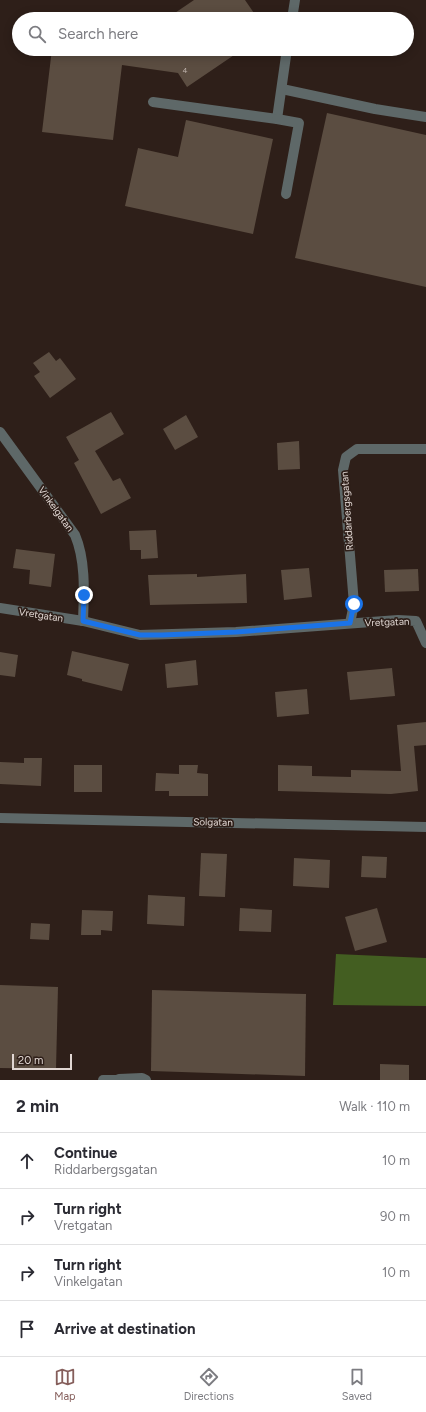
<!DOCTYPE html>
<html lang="en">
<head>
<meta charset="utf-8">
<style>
  :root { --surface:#fff; --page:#f2f2f3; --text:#2b2b33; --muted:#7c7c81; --line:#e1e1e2; --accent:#855e5b }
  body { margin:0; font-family:Figtree,sans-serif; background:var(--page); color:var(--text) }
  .scale { position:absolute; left:12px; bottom:10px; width:60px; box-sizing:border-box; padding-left:4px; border:2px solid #e1d7d3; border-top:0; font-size:11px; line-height:14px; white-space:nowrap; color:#e1d7d3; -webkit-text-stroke:3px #2e1f19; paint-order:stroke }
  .stop { position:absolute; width:12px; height:12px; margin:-9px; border:3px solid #1a73e8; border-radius:50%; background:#fff }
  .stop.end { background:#1a73e8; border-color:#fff; box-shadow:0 1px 4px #0008 }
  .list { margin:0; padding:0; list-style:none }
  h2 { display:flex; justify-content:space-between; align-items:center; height:52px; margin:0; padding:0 16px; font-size:17px }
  h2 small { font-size:13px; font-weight:400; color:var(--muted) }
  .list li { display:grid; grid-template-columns:26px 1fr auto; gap:12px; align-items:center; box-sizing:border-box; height:56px; padding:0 16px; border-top:1px solid var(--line) }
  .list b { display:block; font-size:15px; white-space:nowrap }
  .list p { margin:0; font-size:13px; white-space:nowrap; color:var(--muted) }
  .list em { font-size:13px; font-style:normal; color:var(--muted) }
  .icon { flex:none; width:22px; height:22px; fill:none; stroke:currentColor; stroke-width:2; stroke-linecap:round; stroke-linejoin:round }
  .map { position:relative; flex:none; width:426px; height:1080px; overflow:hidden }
  .search { position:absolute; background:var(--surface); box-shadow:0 2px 10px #0003; left:12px; right:12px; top:12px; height:44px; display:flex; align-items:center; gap:10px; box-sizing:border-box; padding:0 14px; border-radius:22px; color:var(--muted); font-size:15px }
  .sheet { height:276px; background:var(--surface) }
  nav { display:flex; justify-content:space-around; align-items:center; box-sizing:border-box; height:56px; border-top:1px solid var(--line); background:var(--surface); font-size:11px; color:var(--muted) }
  nav a { display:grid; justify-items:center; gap:2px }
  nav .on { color:var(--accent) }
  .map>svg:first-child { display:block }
</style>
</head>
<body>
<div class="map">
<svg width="426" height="1080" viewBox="0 0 426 1080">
  <rect width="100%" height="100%" fill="#2e1f19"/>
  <path fill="#435e21" d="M336,954L426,958V1006L333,1005Z"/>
  <g fill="#5b4d41">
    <path d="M194,0H245L258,19H166Z"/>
    <path d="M52,49H243L187,87L178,73L122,65L113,140L42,132Z"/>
    <path d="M327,113L426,135V287L295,258Z"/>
    <path d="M186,120L273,139L253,234L125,206L138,148L178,157Z"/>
    <path d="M49,352L56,361L60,358L76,379L50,398L34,376L40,372L33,363Z"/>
    <path d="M111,412L124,434L95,451L113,481L120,478L131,498L101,514L74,463L79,460L66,437Z"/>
    <path d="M186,415L198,437L175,450L163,429Z"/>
    <path d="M299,441L300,469L278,470L277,443Z"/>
    <path d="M156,530L158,558L141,559V550H130L129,531Z"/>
    <path d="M16,549L55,554L51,587L29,584L30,570L13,568Z"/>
    <path d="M309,568L312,597L284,600L281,570Z"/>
    <path d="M418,569L419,591L385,592L384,570Z"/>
    <path d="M197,574V577L246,574L247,603L150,605L148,575Z"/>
    <path d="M72,651L129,664L122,691L82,681V679L67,675Z"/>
    <path d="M0,652L18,655L15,677L0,675Z"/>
    <path d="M196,660L198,685L167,688L165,664Z"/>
    <path d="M392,668L395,696L350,700L347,672Z"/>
    <path d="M307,689L309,714L277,717L275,692Z"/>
    <path d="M426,722V745L414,746L418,791L391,794L278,791V765L312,766V776L351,777V770L401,771L397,725Z"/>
    <path d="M24,758H42L41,786L0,784V762L24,763Z"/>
    <rect x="74" y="765" width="28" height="27"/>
    <path d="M179,765H198L197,773L208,774V796H169V791H155L156,773L179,774Z"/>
    <path d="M201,853L227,854L225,897L199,896Z"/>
    <path d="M362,856L387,857L386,878L361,877Z"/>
    <path d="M294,858L330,860L329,888L293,886Z"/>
    <path d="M148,895L185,897L184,926L147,924Z"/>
    <path d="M240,908L272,910L271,932L239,931Z"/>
    <path d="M377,908L387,942L355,951L345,917Z"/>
    <path d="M82,910L113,911L112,931L101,930V935H81Z"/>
    <path d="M31,923L50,924L49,940L30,939Z"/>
    <path d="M0,985L58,987L56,1069L0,1068Z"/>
    <path d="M152,990L306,994L305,1076L151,1071Z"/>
    <path d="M380,1064L409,1065V1080H380Z"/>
  </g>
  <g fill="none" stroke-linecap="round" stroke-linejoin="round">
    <g stroke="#5e6868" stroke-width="10">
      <path d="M292,19L295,0"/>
      <path d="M282,89L375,109L426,117"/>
      <path d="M153,102L277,119L287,49"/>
      <path d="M277,119L299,123L286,194"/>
      <path d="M0,432L75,535C86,561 84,593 83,621"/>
      <path d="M0,608L83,621L140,635L236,632L398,620L416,621L426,643"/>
      <path d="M350,623L354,604L343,470L346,457L357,449H426"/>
      <path d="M0,818L426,827"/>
      <path d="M119,1079L142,1078L146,1080"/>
      <path d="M103,1080H119"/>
    </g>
  </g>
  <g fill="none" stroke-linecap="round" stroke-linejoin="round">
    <path stroke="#1a73e8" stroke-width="5" d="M84,595L83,621L140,635H162L236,632L350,623L354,604"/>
  </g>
  <g text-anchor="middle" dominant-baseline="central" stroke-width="3.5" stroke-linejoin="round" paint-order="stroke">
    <g font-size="8" fill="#c0b4ae">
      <text x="185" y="70">4</text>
    </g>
    <g font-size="10" fill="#e1d7d3" stroke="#2e1f19">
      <text transform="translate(56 509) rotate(54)">Vinkelgatan</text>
      <text transform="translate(347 511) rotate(-94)">Riddarbergsgatan</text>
      <text transform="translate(41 615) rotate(9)">Vretgatan</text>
      <text transform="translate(387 622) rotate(-2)">Vretgatan</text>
      <text transform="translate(213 822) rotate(1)">Solgatan</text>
    </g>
  </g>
</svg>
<div class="scale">20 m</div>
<div class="stop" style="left:354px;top:604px"></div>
<div class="stop end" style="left:84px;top:595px"></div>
<div class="search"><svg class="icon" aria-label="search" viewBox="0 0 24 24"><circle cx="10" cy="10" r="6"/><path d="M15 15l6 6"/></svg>Search here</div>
</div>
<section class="sheet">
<h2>2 min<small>Walk · 110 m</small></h2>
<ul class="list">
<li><svg class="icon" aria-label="ahead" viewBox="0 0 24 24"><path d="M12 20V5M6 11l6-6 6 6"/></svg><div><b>Continue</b><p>Riddarbergsgatan</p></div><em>10 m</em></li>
<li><svg class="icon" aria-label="right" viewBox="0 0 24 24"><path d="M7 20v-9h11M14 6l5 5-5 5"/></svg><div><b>Turn right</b><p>Vretgatan</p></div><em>90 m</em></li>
<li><svg class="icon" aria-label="right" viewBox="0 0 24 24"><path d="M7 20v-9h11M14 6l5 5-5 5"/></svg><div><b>Turn right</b><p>Vinkelgatan</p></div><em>10 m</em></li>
<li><svg class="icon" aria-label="arrive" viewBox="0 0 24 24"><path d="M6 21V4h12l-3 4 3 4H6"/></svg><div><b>Arrive at destination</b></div></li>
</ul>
</section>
<nav>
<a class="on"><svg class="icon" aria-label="map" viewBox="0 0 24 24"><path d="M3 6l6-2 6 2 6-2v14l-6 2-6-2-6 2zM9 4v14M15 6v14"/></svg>Map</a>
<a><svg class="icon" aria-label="directions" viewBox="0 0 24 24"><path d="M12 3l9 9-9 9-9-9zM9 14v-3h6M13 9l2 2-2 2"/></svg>Directions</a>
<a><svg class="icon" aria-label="saved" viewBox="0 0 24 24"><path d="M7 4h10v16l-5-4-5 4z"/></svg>Saved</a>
</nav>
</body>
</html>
